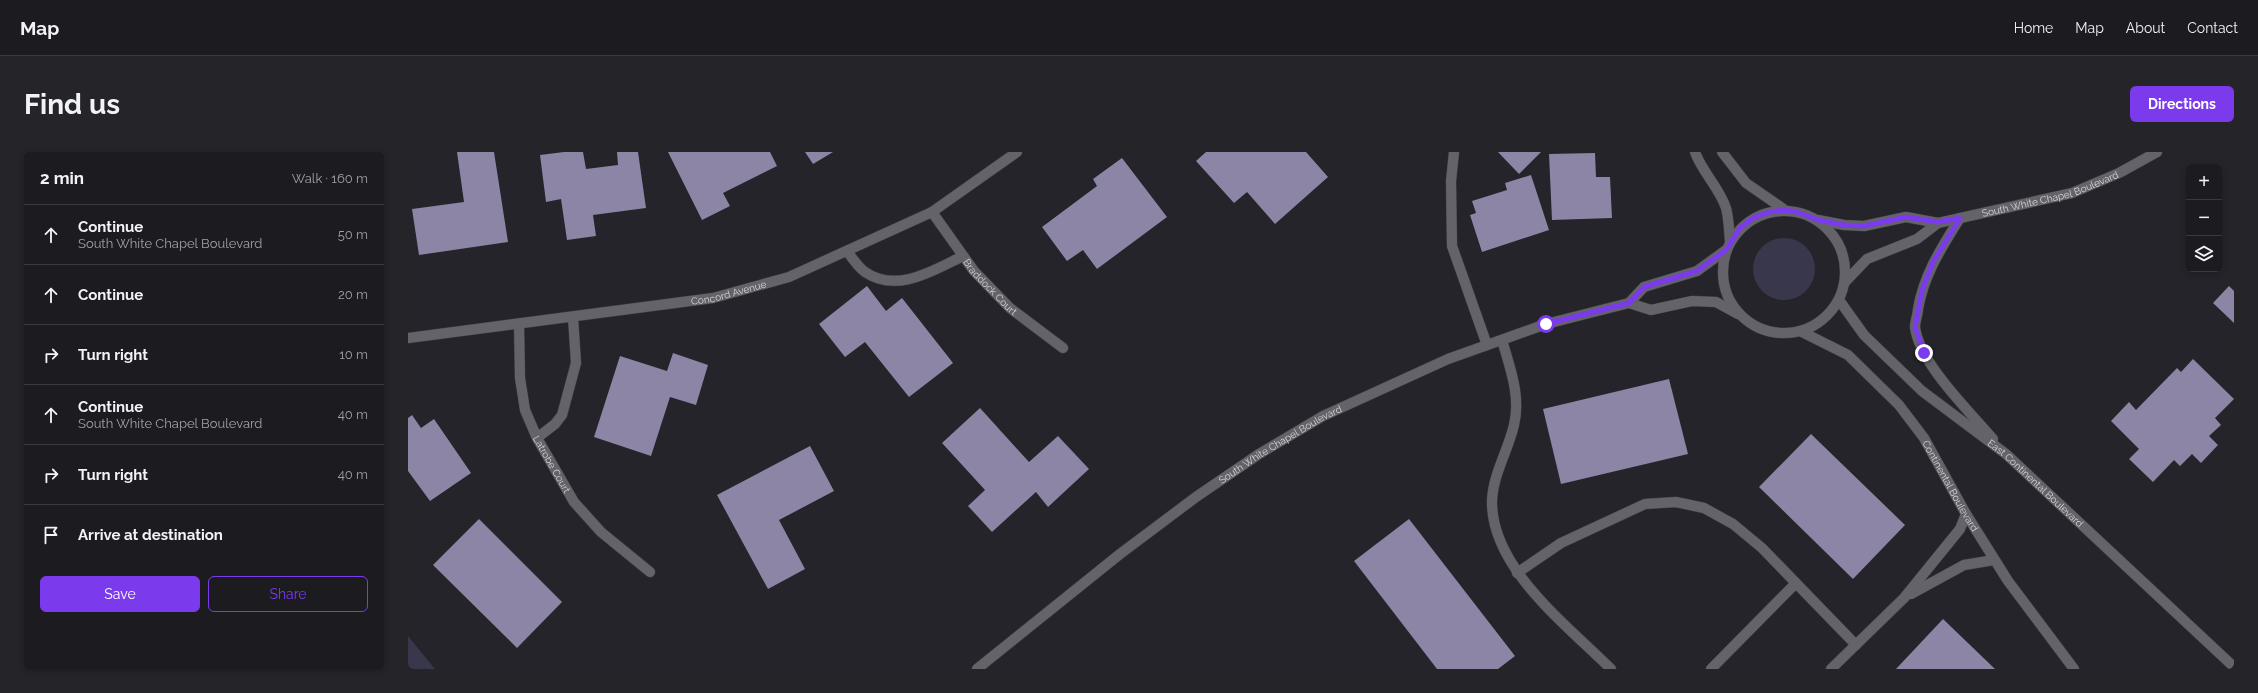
<!DOCTYPE html>
<html lang="en">
<head>
<meta charset="utf-8">
<style>
  :root { --surface:#1b1b20; --page:#242429; --text:#f1f3f6; --muted:#a0a1a5; --line:#39393e; --accent:#7c3aed }
  body { margin:0; font-family:Raleway,sans-serif; background:var(--page); color:var(--text) }
  .controls { position:absolute; right:12px; top:12px; display:grid; overflow:hidden; border-radius:6px; box-shadow:0 2px 6px #0003 }
  .controls button { width:36px; height:36px; display:grid; place-items:center; padding:0; border:0; border-bottom:1px solid var(--line); background:var(--surface); color:var(--text); font:20px sans-serif }
  .stop { position:absolute; width:12px; height:12px; margin:-9px; border:3px solid #7c3aed; border-radius:50%; background:#fff }
  .stop.end { background:#7c3aed; border-color:#fff; box-shadow:0 1px 4px #0008 }
  .list { margin:0; padding:0; list-style:none }
  h2 { display:flex; justify-content:space-between; align-items:center; height:52px; margin:0; padding:0 16px; font-size:17px }
  h2 small { font-size:13px; font-weight:400; color:var(--muted) }
  .list li { display:grid; grid-template-columns:26px 1fr auto; gap:12px; align-items:center; box-sizing:border-box; height:60px; padding:0 16px; border-top:1px solid var(--line) }
  .list b { display:block; font-size:15px; white-space:nowrap }
  .list p { margin:0; font-size:13px; white-space:nowrap; color:var(--muted) }
  .list em { font-size:13px; font-style:normal; color:var(--muted) }
  .actions { display:flex; gap:8px; padding:12px 16px }
  .actions a { flex:1; padding:9px 0; border:1px solid var(--accent); border-radius:6px; text-align:center; font-size:14px; color:var(--accent) }
  .actions .main { background:var(--accent); color:#fff }
  .icon { flex:none; width:22px; height:22px; fill:none; stroke:currentColor; stroke-width:2; stroke-linecap:round; stroke-linejoin:round }
  .map { position:relative; flex:none; width:1826px; height:517px; overflow:hidden; border-radius:6px }
  header { display:flex; align-items:center; gap:24px; box-sizing:border-box; height:56px; padding:0 20px; background:var(--surface); border-bottom:1px solid var(--line) }
  header strong { font-size:19px }
  nav { display:flex; gap:22px; margin-inline-start:auto; font-size:14px }
  .intro { display:flex; align-items:center; justify-content:space-between; box-sizing:border-box; height:96px; padding:0 24px }
  h1 { margin:0; font-size:28px }
  .button { padding:10px 18px; border-radius:6px; background:var(--accent); color:#fff; font-size:14px; font-weight:700 }
  main { display:flex; gap:24px; padding:0 24px }
  aside { flex:1; background:var(--surface); border-radius:6px; box-shadow:0 2px 6px #0003 }
  .map>svg:first-child { display:block }
</style>
</head>
<body>
<header>
<strong>Map</strong>
<nav><a>Home</a><a>Map</a><a>About</a><a>Contact</a></nav>
</header>
<div class="intro"><h1>Find us</h1><a class="button">Directions</a></div>
<main>
<aside>
<h2>2 min<small>Walk · 160 m</small></h2>
<ul class="list">
<li><svg class="icon" aria-label="ahead" viewBox="0 0 24 24"><path d="M12 20V5M6 11l6-6 6 6"/></svg><div><b>Continue</b><p>South White Chapel Boulevard</p></div><em>50 m</em></li>
<li><svg class="icon" aria-label="ahead" viewBox="0 0 24 24"><path d="M12 20V5M6 11l6-6 6 6"/></svg><div><b>Continue</b></div><em>20 m</em></li>
<li><svg class="icon" aria-label="right" viewBox="0 0 24 24"><path d="M7 20v-9h11M14 6l5 5-5 5"/></svg><div><b>Turn right</b></div><em>10 m</em></li>
<li><svg class="icon" aria-label="ahead" viewBox="0 0 24 24"><path d="M12 20V5M6 11l6-6 6 6"/></svg><div><b>Continue</b><p>South White Chapel Boulevard</p></div><em>40 m</em></li>
<li><svg class="icon" aria-label="right" viewBox="0 0 24 24"><path d="M7 20v-9h11M14 6l5 5-5 5"/></svg><div><b>Turn right</b></div><em>40 m</em></li>
<li><svg class="icon" aria-label="arrive" viewBox="0 0 24 24"><path d="M6 21V4h12l-3 4 3 4H6"/></svg><div><b>Arrive at destination</b></div></li>
</ul>
<div class="actions"><a class="main">Save</a><a>Share</a></div>
</aside>
<div class="map">
<svg width="1826" height="517" viewBox="0 0 1826 517">
  <rect width="100%" height="100%" fill="#24242a"/>
  <g fill="#39374c">
    <circle cx="1376" cy="117" r="31"/>
    <path d="M0,484L27,517H0Z"/>
  </g>
  <g fill="#8c85a5">
    <path d="M49,0H86L100,90L11,103L4,57L56,50Z"/>
    <path d="M156,0H175L178,17L210,13L209,0H230L238,56L185,63L188,84L159,88L153,47L138,50L132,3Z"/>
    <path d="M260,0H362L369,14L315,41L322,54L294,68Z"/>
    <path d="M397,0H425L405,12Z"/>
    <path d="M798,0H898L920,25L867,72L839,40L826,51L788,9Z"/>
    <path d="M1090,0H1133L1111,22Z"/>
    <path d="M1187,1L1188,25H1202L1204,66L1144,68L1141,2Z"/>
    <path d="M714,6L759,65L689,117L675,98L659,109L634,75L689,34L685,27Z"/>
    <path d="M1123,23L1141,78L1074,100L1062,63L1068,61L1064,49L1099,38L1097,31Z"/>
    <path d="M459,134L478,159L494,146L545,211L501,245L457,190L437,205L411,172Z"/>
    <path d="M1821,134L1826,139V171L1805,151Z"/>
    <path d="M265,201L300,213L288,253L262,245L243,304L186,285L212,204L259,219Z"/>
    <path d="M1785,207L1826,247L1807,266L1813,273L1801,284L1810,293L1793,311L1784,302L1772,314L1766,308L1745,330L1721,307L1731,297L1703,269L1721,250L1728,258L1769,216L1773,220Z"/>
    <path d="M1261,227L1280,302L1153,332L1135,257Z"/>
    <path d="M572,256L621,310L650,284L681,317L640,355L628,340L584,380L560,354L577,338L534,291Z"/>
    <path d="M4,263L13,276L26,267L63,321L22,349L0,319V266Z"/>
    <path d="M1403,282L1497,373L1445,427L1351,335Z"/>
    <path d="M402,294L426,339L371,368L397,417L360,437L309,343Z"/>
    <path d="M71,367L154,450L109,496L25,413Z"/>
    <path d="M1001,367L1107,504L1090,517H1029L946,409Z"/>
    <path d="M1535,467L1587,517H1488Z"/>
  </g>
  <g fill="none" stroke-linecap="round" stroke-linejoin="round">
    <g stroke="#414045" stroke-width="11">
      <g id="service">
        <path d="M1046,0L1043,29L1044,94L1079,193"/>
        <path d="M439,99C444,106 450,115 457,120C489,142 526,118 555,104"/>
        <path d="M1094,188C1102,216 1113,244 1106,273C1100,299 1085,322 1084,349C1083,416 1159,473 1203,517"/>
        <path d="M129,286L147,272L154,263L168,211L165,165"/>
        <path d="M1109,421L1153,391L1237,352L1268,350L1296,356L1325,372L1354,396L1448,493"/>
        <path d="M1503,442L1556,413L1586,408"/>
        <path d="M1303,517L1388,431"/>
        <path d="M1423,517L1496,446L1552,377L1558,362"/>
      </g>
    </g>
    <g stroke="#414045" stroke-width="11">
      <g id="minor">
        <path id="s1" d="M524,60L566,119L602,156L655,196"/>
        <path id="s2" d="M111,172L112,226L117,258L129,286L166,350L193,380L242,420"/>
        <path id="s3" d="M0,186L305,146L381,125L524,60L609,0"/>
      </g>
    </g>
    <g stroke="#414045" stroke-width="11">
      <g id="secondary">
        <path d="M1287,0C1294,20 1311,35 1318,56C1321,67 1321,79 1322,90"/>
        <path d="M1314,0L1338,31L1377,58"/>
        <circle cx="1376" cy="120" r="61"/>
        <path d="M1552,66C1534,95 1516,122 1510,157C1510,162 1507,169 1507,175C1511,211 1562,260 1585,287"/>
        <path id="s4" d="M1410,68L1436,73L1456,74L1498,65L1530,71L1664,41L1711,21L1749,0"/>
        <path d="M1437,130L1459,107L1509,87L1530,71"/>
        <path id="s5" d="M1431,148L1456,183L1514,239L1598,302L1826,515"/>
        <path d="M1221,151L1243,158L1284,149L1308,150L1330,162"/>
        <path id="s6" d="M1392,179L1440,203L1491,253L1516,286L1558,362L1600,429L1666,517"/>
        <path id="s7" d="M569,517L712,402L788,345L851,302L915,264L1040,207L1138,172L1221,151L1236,135L1289,119L1318,98"/>
      </g>
    </g>
    <use href="#service" stroke="#636369" stroke-width="10"/>
    <use href="#minor" stroke="#636369" stroke-width="10"/>
    <use href="#secondary" stroke="#636369" stroke-width="10"/>
  </g>
  <g fill="none" stroke-linecap="round" stroke-linejoin="round">
    <path stroke="#7c3aed" stroke-width="5" d="M1138,172L1221,151L1236,135L1289,119L1318,98L1332,76L1345,66L1361,60L1377,58L1389,60L1410,68L1436,73L1456,74L1498,65L1530,70L1552,66L1525,110L1514,138L1507,175L1516,201"/>
  </g>
  <g text-anchor="middle" dominant-baseline="central" stroke-width="4" stroke-linejoin="round" paint-order="stroke">
    <g font-size="10" fill="#d4d3d7" stroke="#0e0e10">
      <text stroke="none"><textPath href="#s4" startOffset="238">South White Chapel Boulevard</textPath></text>
      <text stroke="none"><textPath href="#s1" startOffset="95">Braddock Court</textPath></text>
      <text stroke="none"><textPath href="#s3" startOffset="324">Concord Avenue</textPath></text>
      <text stroke="none"><textPath href="#s7" startOffset="378">South White Chapel Boulevard</textPath></text>
      <text stroke="none"><textPath href="#s2" startOffset="147">Latrobe Court</textPath></text>
      <text stroke="none"><textPath href="#s5" startOffset="270">East Continental Boulevard</textPath></text>
      <text stroke="none"><textPath href="#s6" startOffset="221">Continental Boulevard</textPath></text>
    </g>
  </g>
</svg>
<div class="controls">
<button>+</button>
<button>−</button>
<button><svg class="icon" aria-label="layers" viewBox="0 0 24 24"><path d="M12 4l9 5-9 5-9-5zM3 14l9 5 9-5"/></svg></button>
</div>
<div class="stop" style="left:1138px;top:172px"></div>
<div class="stop end" style="left:1516px;top:201px"></div>
</div>
</main>
</body>
</html>
